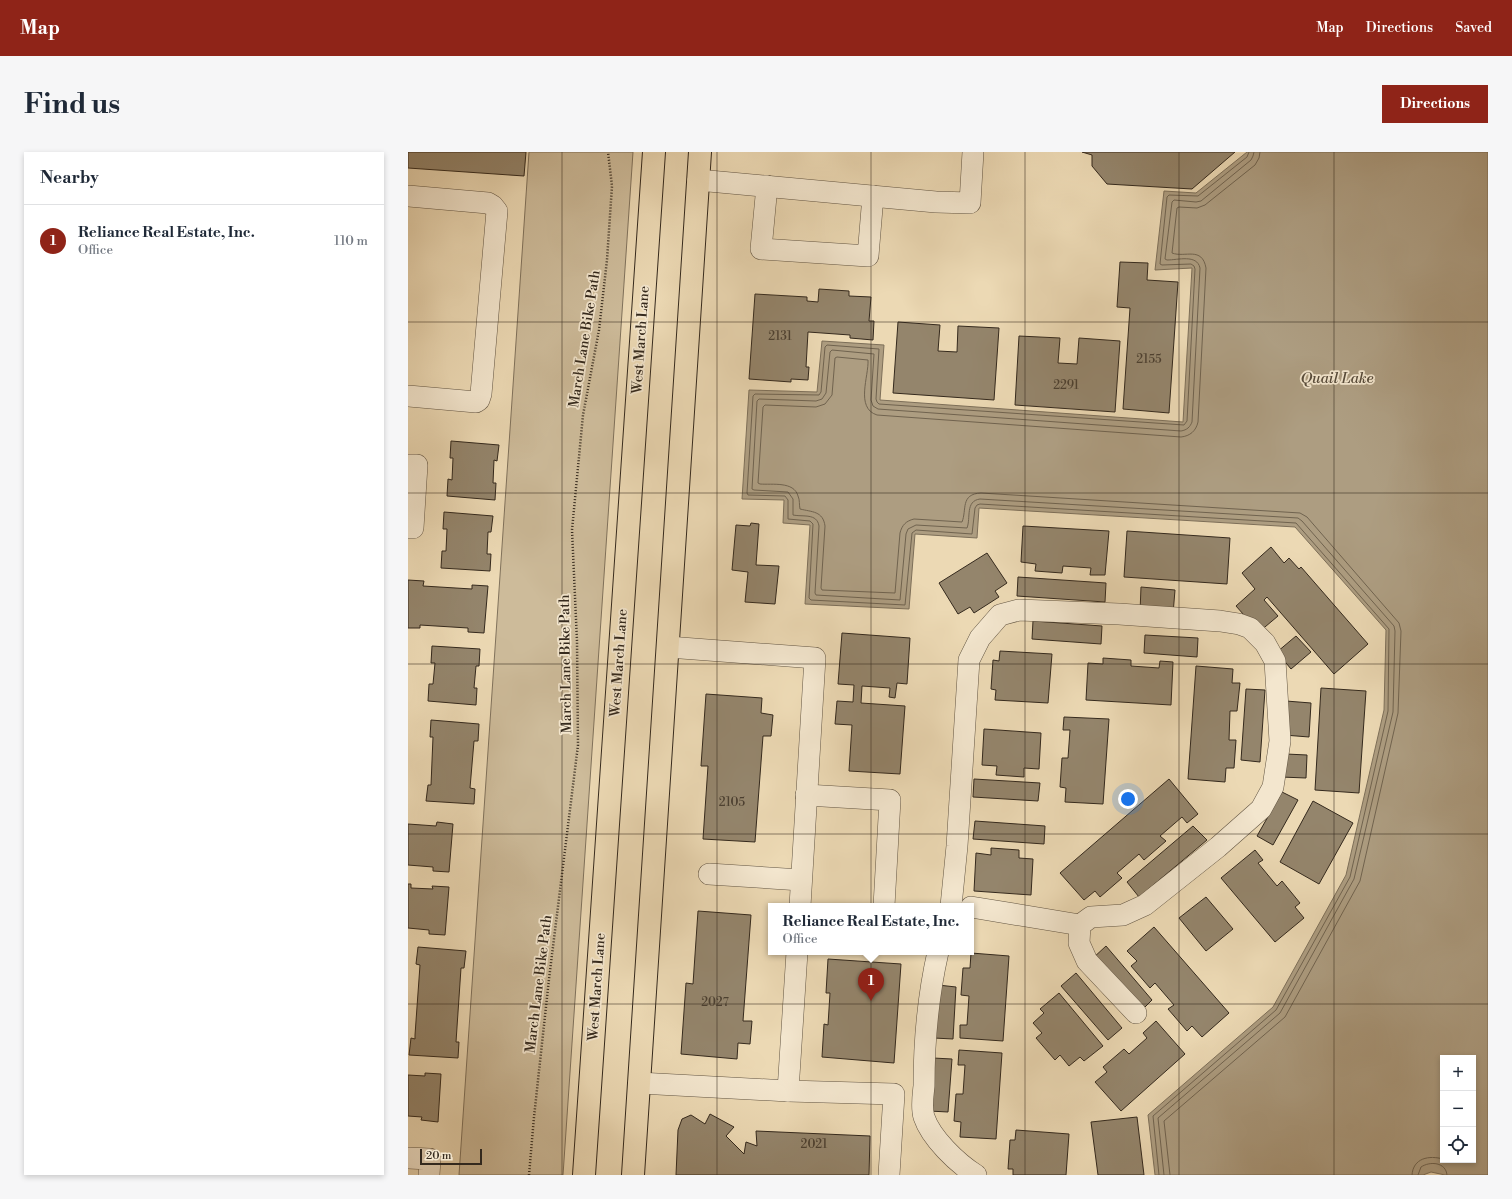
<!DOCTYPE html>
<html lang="en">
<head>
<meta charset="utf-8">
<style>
  :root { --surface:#fff; --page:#f6f6f7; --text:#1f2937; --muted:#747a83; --line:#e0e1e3; --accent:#8f2418 }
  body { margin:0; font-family:"Libre Bodoni",serif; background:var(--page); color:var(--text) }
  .controls { position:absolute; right:12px; bottom:12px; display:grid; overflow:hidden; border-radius:0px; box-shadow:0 2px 6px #0003 }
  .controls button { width:36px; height:36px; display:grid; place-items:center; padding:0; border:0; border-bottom:1px solid var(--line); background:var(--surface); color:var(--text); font:20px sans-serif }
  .scale { position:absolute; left:12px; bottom:10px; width:62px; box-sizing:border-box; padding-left:4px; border:2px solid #34291d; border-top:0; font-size:11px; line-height:14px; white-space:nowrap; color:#34291d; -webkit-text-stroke:3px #f3e6ce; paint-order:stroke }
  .you { position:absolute; left:720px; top:647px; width:14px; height:14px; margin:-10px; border:3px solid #fff; border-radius:50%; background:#1a73e8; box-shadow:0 0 0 6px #1a73e833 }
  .badge { display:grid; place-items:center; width:26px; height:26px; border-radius:50%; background:var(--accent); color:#fff; font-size:13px; font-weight:700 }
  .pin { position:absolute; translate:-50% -33px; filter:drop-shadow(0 1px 2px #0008) }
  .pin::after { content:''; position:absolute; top:21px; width:14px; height:12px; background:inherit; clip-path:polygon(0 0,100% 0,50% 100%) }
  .popup { position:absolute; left:360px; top:751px; width:206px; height:52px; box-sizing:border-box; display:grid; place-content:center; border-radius:0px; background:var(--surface); filter:drop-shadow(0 1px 3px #0005); font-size:13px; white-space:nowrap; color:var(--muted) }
  .popup b { font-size:15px; color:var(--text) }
  .popup::after { content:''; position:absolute; left:50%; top:100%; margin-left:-8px; border:8px solid transparent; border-top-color:var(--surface) }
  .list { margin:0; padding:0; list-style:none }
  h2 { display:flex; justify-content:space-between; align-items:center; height:52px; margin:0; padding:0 16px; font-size:17px }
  h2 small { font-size:13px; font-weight:400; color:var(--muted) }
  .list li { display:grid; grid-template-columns:26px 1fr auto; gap:12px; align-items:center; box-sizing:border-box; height:72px; padding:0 16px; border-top:1px solid var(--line) }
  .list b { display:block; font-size:15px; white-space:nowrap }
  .list p { margin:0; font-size:13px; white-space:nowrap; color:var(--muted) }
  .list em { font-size:13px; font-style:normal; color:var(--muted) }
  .icon { flex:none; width:22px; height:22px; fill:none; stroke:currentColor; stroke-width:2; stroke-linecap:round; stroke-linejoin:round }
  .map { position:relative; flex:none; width:1080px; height:1023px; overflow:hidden; border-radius:0px }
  header { display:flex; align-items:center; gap:24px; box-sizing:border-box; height:56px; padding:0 20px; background:var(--accent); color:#fff }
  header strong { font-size:19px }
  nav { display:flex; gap:22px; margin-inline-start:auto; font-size:14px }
  .intro { display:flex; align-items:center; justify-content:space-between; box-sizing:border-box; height:96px; padding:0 24px }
  h1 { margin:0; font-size:28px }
  .button { padding:10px 18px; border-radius:0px; background:var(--accent); color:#fff; font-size:14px; font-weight:700 }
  main { display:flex; gap:24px; padding:0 24px }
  aside { flex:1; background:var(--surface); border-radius:0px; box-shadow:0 2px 6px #0003 }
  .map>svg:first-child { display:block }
</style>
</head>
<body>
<header>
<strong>Map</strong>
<nav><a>Map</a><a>Directions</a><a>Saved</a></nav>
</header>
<div class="intro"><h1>Find us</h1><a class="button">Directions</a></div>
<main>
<aside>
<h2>Nearby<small></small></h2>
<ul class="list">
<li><span class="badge">1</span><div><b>Reliance Real Estate, Inc.</b><p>Office</p></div><em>110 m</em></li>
</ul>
</aside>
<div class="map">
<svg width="1080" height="1023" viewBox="0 0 1080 1023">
  <rect width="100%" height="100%" fill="#ecd9b4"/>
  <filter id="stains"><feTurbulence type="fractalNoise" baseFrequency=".005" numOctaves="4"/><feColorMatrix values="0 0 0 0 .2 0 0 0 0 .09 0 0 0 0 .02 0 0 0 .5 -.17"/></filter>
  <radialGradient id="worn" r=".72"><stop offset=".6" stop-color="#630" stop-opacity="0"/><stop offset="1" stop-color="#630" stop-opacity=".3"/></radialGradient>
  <path fill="#cdbb9a" stroke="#80725c" d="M121,0H225L155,1023H51Z"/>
  <path fill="#ad9d81" stroke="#7d6f59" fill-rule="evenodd" d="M839,0H1080V1023H1037L1023,1020L1015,1023H747L740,963L865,855L938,723L976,558L978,478L887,375L571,356L569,386L507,382L501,457L397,452L402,373L375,371L376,348L334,347L341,238L409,240L414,189L476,193L472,248L775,270L784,116L747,118L756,39L788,41ZM1035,906H1065V1008H1035Z"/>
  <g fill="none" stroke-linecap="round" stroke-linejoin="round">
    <g stroke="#70634f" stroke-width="1">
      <path d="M751,1023L745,964L868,858L942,725L980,559L981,477L888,371L572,352L569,353L567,356L564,382L508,378L504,381L497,453L403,448L401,446L405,372L402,369L380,367V348L377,344L340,343L339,341L345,244L347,242L411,243L413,240L417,195L419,193L471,197L468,247L469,250L471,252L776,273L779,269L787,117L786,114L783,112L754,113L752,112L759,45L761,43L790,44L839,5L841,0"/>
      <path d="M756,1023L750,966L872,861L946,727L985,560L987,479L986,474L894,369L890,366L572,347C557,349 563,366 559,376L508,373L500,377L498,382L492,448L408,443L407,441L411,374C409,361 395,365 385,363V347L380,340L346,338L344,337L349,249L351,247L408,249L414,247L418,241L422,200L424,198L466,202L463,248L465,254L470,257L773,279C779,278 782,275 784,270L792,116C789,102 770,108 759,108L757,107L764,50L766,48L788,50L793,49L843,8L845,4L846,0"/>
      <path d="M762,1023L756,969L877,865L952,729L990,561L993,479L991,471L899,365L892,361L573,341C552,342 559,358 554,370L506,367C498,369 494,373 492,381L487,441L414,438L413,436L417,374C415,359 404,360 392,357C391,353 392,348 390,344C386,329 364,333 352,332L350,331L355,255L357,253L408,255L417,252L424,243L427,206L429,205L460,208C461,224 447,256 469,263L773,285C782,284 788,279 790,270L798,116C794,94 777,106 764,101L769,56L771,55L789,56L797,53L847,13L851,6L852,0"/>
      <path d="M1004,1023C1005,1006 1021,1003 1035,1007"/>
      <path d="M1010,1023L1013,1015C1022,1009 1038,1010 1039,1023"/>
    </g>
  </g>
  <g fill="#94856c" stroke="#34291d">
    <path d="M0,0H118L116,24L0,16Z"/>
    <path d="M674,0H827L784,37L699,32L684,14V3Z"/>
    <path d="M712,110L740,111L739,128L770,130L761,261L715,257L722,156L709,155Z"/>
    <path d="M411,137L441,139V144L463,145L461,169H466L465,188L442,186V183L400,180L398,215H401L400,228L383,227V230L341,227L347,142L399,145V149L410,150Z"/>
    <path d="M490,170L532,173L530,199L549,200L550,174L591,176L586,248L485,241Z"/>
    <path d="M611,184L652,186L650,211L669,212L671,186L712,189L707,260L607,253Z"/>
    <path d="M43,289L91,293L89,309L86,308L85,331H88L87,348L39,344L40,327L44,328L45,306H42Z"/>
    <path d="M36,360L85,364L83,380H80L79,402H83L82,419L33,416L34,399H38L39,377H35Z"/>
    <path d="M343,371L351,372L348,413L371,414L367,452L337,450L340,420L324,418L328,373L342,374Z"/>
    <path d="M615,374L701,379L697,423H682L683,416L655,414L654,421L627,419L628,412L613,410Z"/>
    <path d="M719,379L822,386L819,432L716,425Z"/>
    <path d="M863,395L876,411L881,406L891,417L893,415L960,492L926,522L859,445L856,448L870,464L851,480L828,454L847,437L834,421Z"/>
    <path d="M579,401L599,431L587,439L591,445L566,461L562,455L550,462L531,431Z"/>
    <path d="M610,425L698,431L697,450L609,444Z"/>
    <path d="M0,428L16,429L15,434L64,437V433L80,434L76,481L60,480V476L12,473V476H0Z"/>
    <path d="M733,435L767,438L765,462L732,460Z"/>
    <path d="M625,469L694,474L693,492L624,487Z"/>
    <path d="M434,481L502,486L499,532L489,531L487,546L481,545L482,536L454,534L453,551L497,554L492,622L441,619L444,573L427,572L429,549L445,550L446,533L430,532Z"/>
    <path d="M737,483L790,486L789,505L736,501Z"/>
    <path d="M888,484L903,500L883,517L869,500Z"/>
    <path d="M24,494L72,497L71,514H68L66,536H69L68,553L20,549L21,532H25L27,511H23Z"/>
    <path d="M592,499L644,502L640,551L587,548L588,538L583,537L585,508L591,509Z"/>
    <path d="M695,506L723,508V514L751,516L752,509L765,510L763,553L678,548L680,511L695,512Z"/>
    <path d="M788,514L825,517L824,531H832L829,559H822L821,588H828L826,616H818L817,630L780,627Z"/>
    <path d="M913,536L958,539L951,641L907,638Z"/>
    <path d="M838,537L857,538L852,610L833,608Z"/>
    <path d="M298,542L354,546L353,561L365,563L363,584H355L347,690L295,687L300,614H293Z"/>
    <path d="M878,549L903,551L901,585L876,583Z"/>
    <path d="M656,565L701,567L695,652L657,650L658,636L652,635L654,606H660L662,578H655Z"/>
    <path d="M23,568L71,572L70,589H66L62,636L67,637L66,652L18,649L20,633H23L25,585H22Z"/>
    <path d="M576,577L633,581L631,617L616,616V625L588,623L589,614L574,613Z"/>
    <path d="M878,602L899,603L898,626L873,625Z"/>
    <path d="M566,627L632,631L630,649L565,645Z"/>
    <path d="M761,627L790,662L779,671L774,665L752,684L758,689L736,708L731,702L709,721L714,726L692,745L687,739L676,748L652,721Z"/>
    <path d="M874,640L890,648L865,693L849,684Z"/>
    <path d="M905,649L945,671L911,732L872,710Z"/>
    <path d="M567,669L637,674L636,692L565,687Z"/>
    <path d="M29,670L45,672L41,720L25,719V715L0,713V672L28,674Z"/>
    <path d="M785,674L799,688L731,745L719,730Z"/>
    <path d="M583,696L611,698V706L625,707L623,743L566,739L568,701L583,703Z"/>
    <path d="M847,698L855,708L850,711L869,734L874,729L892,751L887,755L896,766L867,790L813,726Z"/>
    <path d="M0,732H3V736L25,737L24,734L41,735L37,783L21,782V778L0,776Z"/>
    <path d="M798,745L825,777L798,799L771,766Z"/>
    <path d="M290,759L343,763L335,869H344L342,892L330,891L329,907L273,902L278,831L285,832Z"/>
    <path d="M746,775L821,861L794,885L784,874L779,879L760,857L766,853L747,831L742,836L723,814L729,809L719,799Z"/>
    <path d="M698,794L744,848L731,861L684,807Z"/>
    <path d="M10,795L58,799L56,816H53L48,890H51L50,906L1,903L3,886L7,887V883L12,813L8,812Z"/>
    <path d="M563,801L601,804L595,889L552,886V873H559L561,844L553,843L555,816H562Z"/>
    <path d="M420,807L493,812L486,911L414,905L416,872L420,873L422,841H418Z"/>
    <path d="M668,821L714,876L700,888L653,834Z"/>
    <path d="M530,833L548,835L545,887L526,886Z"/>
    <path d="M651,841L695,894L676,909L672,905L661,914L652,903L647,908L628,886L634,881L625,871L636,861L632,857Z"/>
    <path d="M748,869L777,902L713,959L687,930L699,920L695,915L716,897L721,902L739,886L735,881Z"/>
    <path d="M551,898L594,901L588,987L552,985L553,970L546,969L548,942H555L557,913H550Z"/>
    <path d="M525,906L544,907L540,960L521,959Z"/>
    <path d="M17,921L33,922L30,970L13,968L14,965L0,964V923L17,924Z"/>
    <path d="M302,962L326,975L318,984L336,1002L338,990L349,994L348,979L462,984L461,1023H268L270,978L274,967L283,963L297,972Z"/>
    <path d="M729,965L736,1023H690L683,970Z"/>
    <path d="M608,978L661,982L658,1023H605V1017H600L602,988H607Z"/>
  </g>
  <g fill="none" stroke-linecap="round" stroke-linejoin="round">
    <g stroke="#625543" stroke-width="22">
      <g id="minor">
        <path d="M290,28L528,50L562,51L565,0"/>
        <path d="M359,34L353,97L460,104L465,44"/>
        <path d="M0,44L80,51L85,54L89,59L73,242L71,248L68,250L0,244"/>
        <path d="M0,313H9L5,376H0"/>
        <path d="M260,495L407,506L392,754"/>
        <path d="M398,643L482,648L476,754"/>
        <path d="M301,722L393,728"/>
        <path d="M543,754L549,694L561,508L572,486L592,463L611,458L711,462L812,469L831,472L842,476L857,491L867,509L872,589L865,635L853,657L810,695L737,753L715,763L683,765L672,773L671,791L679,809L728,861"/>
        <path d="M563,755L672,773"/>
        <path d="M530,800C520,844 516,889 516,934C515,943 513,956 516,965C523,986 549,1011 568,1023"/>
        <path d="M231,931L380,939L389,800"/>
        <path d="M380,939L486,942L481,1023"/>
        <path d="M0,1006L22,1007L21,1023"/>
      </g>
    </g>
    <g stroke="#34291d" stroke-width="24">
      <g id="major">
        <path d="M176,1023L246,0"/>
        <path d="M225,1023L292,0"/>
      </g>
    </g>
    <path stroke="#34291d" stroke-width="2.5" stroke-dasharray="1 2" stroke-linecap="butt" d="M121,1023L126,965L141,827L170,593L169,489L164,378L175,263L191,178L199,108L204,34L200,0"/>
    <use href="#minor" stroke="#f3e6ce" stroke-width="21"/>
    <use href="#major" stroke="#ecd9b4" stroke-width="22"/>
  </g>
  <path fill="none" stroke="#34291d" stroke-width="1" stroke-opacity="0.55" d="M154,0V1023M309,0V1023M463,0V1023M617,0V1023M771,0V1023M926,0V1023M0,170H1080M0,341H1080M0,512H1080M0,682H1080M0,852H1080"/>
  <g text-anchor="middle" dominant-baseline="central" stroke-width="3.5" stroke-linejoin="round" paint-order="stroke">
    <g font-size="12" fill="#4c4031">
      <text x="372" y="184">2131</text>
      <text x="741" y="207">2155</text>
      <text x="658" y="233">2291</text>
      <text x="324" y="650">2105</text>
      <text x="307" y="850">2027</text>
      <text x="406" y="992">2021</text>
    </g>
    <g font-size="14" fill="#34291d" stroke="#f3e6ce">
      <text transform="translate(177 187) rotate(-81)">March Lane Bike Path</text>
      <text transform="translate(233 188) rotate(-86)">West March Lane</text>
      <text transform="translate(211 511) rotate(-86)">West March Lane</text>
      <text transform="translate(158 512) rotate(-91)">March Lane Bike Path</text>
      <text transform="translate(131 832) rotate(-83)">March Lane Bike Path</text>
      <text transform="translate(189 835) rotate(-86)">West March Lane</text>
    </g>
    <g font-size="15" font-style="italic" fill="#584c3b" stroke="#f3e6ce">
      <text x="929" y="226">Quail Lake</text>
    </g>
  </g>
  <rect width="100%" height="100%" filter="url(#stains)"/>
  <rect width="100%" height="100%" fill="url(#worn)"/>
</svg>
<div class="controls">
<button>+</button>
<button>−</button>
<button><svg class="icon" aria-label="locate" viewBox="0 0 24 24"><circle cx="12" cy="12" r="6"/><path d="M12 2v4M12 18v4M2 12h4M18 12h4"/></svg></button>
</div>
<div class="scale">20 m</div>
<div class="you"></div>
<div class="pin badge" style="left:463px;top:849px">1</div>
<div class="popup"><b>Reliance Real Estate, Inc.</b>Office</div>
</div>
</main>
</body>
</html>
